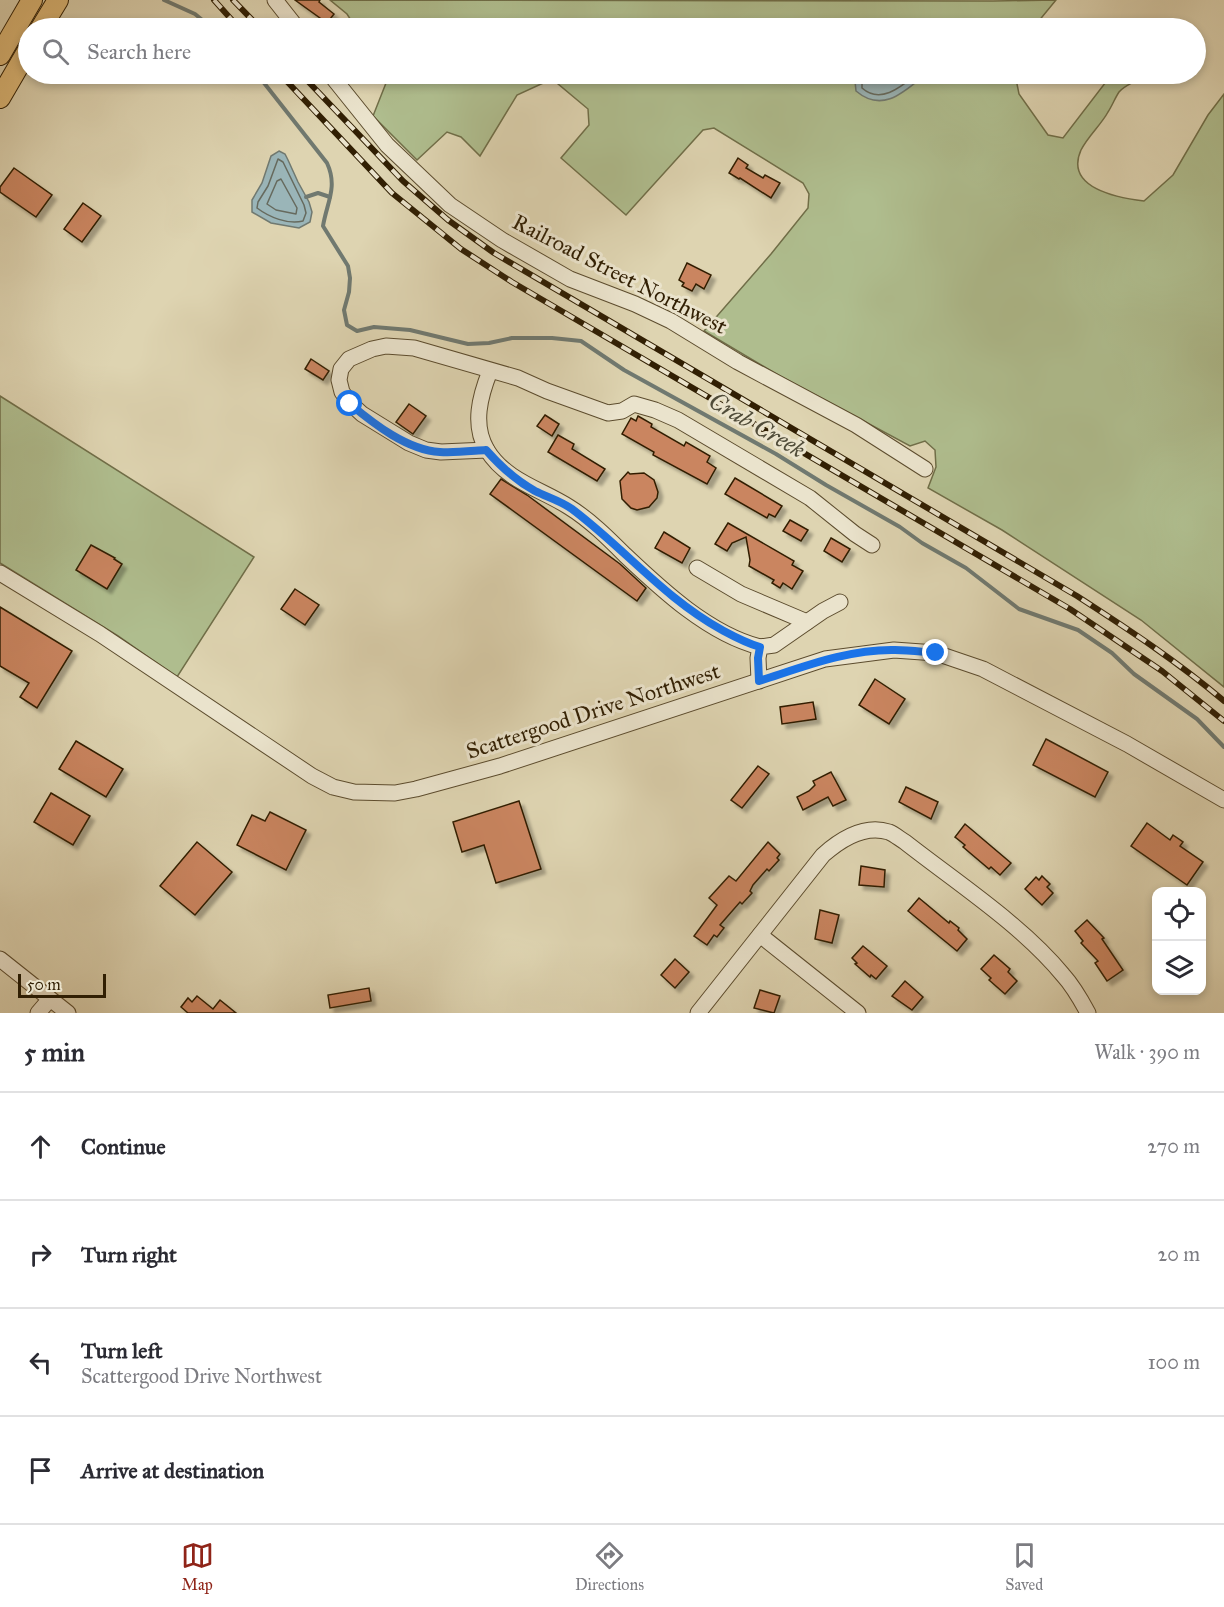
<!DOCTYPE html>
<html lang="en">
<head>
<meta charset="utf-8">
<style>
  :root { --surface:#fff; --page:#f7f7f7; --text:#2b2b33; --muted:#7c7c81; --line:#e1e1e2; --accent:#8f2418 }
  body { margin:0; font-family:"IM FELL Great Primer",serif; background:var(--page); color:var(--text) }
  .controls { position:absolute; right:18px; bottom:18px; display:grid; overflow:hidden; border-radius:12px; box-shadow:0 3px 9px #0003 }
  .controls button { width:54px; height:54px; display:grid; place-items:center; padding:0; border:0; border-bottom:2px solid var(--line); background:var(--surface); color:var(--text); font:30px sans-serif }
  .scale { position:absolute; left:18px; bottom:15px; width:88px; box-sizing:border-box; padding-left:6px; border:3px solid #311f03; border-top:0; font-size:16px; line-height:21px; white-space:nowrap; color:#311f03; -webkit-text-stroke:4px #eae3cc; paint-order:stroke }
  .stop { position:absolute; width:18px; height:18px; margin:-14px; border:4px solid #1a73e8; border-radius:50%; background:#fff }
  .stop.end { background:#1a73e8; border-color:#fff; box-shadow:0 2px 6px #0008 }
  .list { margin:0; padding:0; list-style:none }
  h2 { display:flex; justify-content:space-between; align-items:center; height:78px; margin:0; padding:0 24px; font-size:26px }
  h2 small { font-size:20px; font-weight:400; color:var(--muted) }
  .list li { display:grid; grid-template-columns:39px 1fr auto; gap:18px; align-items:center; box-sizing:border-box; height:108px; padding:0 24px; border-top:2px solid var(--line) }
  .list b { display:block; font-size:22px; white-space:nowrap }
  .list p { margin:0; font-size:20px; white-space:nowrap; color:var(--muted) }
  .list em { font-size:20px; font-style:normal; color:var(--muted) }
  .icon { flex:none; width:33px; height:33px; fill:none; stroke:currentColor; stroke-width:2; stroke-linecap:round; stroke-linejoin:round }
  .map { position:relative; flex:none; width:1224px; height:1013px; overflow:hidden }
  .search { position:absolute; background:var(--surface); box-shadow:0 3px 9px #0003; left:18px; right:18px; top:18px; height:66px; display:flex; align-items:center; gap:15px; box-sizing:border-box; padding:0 21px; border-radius:33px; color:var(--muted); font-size:22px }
  .sheet { height:510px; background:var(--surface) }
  nav { display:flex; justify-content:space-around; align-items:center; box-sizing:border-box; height:84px; border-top:2px solid var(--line); background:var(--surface); font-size:16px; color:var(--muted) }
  nav a { display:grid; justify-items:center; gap:3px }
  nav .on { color:var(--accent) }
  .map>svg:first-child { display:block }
</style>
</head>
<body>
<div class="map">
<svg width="1224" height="1013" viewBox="0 0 1224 1013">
  <defs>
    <filter id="shadow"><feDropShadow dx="4.5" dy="4.5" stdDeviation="1.5" flood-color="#0004"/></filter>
  </defs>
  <rect width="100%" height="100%" fill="#ded4b1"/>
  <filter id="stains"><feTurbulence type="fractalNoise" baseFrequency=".00333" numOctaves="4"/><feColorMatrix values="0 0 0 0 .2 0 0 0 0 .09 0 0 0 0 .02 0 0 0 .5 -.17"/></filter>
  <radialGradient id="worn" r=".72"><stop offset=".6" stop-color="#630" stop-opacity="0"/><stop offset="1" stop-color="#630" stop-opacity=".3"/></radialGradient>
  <g fill="#afbd8e" stroke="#706e48" stroke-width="1.5">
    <path d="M330,0L993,1L1056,0L1033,28H356L347,14Z"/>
    <path d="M381,74H1015L1019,94L1048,135L1063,138L1112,74H1145C1138,82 1125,84 1119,92C1115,98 1112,106 1108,112C1101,125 1088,136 1081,150C1064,188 1118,198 1144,201L1173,175L1208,115L1224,94V687L1141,620L1002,530L928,488L936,467L935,450L925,441L910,446L780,376L704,331L771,254L808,208L809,194L803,183L714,128L703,130L626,215L561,158L589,125L588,109L552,79L517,95L480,156L461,137L447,132L417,160L373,116L386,83Z"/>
    <path d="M0,396L254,557L177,677L118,636L0,563Z"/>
  </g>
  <g fill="#9ab5b8" stroke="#707970" stroke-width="1.5">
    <path d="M857,74H926C905,91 883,114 856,91L855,81Z"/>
    <path d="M279,151L285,154L288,160L298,182L309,202L312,212L310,222L299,228L271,223L252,212V200L262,183L271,156Z"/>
  </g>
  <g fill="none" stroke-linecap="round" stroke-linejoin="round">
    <g stroke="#666a5e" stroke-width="1.5">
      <path d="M862,74V88C881,105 902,86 917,74"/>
      <path d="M278,159L283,162L304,205L306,213L303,221C288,225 269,217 257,208L258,202L268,186Z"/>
      <path d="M281,179L297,208L296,214L276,210L267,204L277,181Z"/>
    </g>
    <g stroke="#707970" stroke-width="4">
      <path d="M164,0L195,14L212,28"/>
      <path d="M257,74L327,163C338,187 327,202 323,226L348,266L350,278L349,292L344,310L347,325L357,331L374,327L410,330L468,344L489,343L512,338H552L581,341L624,370L776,454L826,485L900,527L922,543L966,568L1019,609L1078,630L1112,653L1134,674L1197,719L1224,747"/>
      <path d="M306,197L318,193L330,197"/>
    </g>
  </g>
  <g fill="#ca8560" stroke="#311f03" stroke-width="1.5" filter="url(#shadow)">
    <path d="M295,0H320L319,2L334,14L327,23Z"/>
    <path d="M738,158L748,165L746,168L763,178L765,175L780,183L771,198L740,178L739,179L729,173Z"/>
    <path d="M14,168L52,195L36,217L0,192V187Z"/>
    <path d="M83,203L101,216L82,242L64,229Z"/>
    <path d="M687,263L711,275L704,289L696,284L692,291L682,286L684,283L679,280Z"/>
    <path d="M311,359L329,371L323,380L305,369Z"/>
    <path d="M409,404L426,416L413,434L396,422Z"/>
    <path d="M545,415L559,424L552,436L537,426Z"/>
    <path d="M638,416L652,424L651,427L684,446L686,442L710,456L707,462L716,468L707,484L653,455L654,452L622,434L631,418L636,421Z"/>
    <path d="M558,435L574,444L572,449L605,469L597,481L548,452Z"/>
    <path d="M628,472L630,474L644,473L654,480L658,492L657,498L649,507L637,510L631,508L622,499L620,481Z"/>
    <path d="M735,478L782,506L775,517L769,514L767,518L725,494Z"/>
    <path d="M501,479L527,495L620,564L646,588L637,601L490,494Z"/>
    <path d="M790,520L808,530L801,541L783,531Z"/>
    <path d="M728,523L794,561L792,565L803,571L792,589L783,583L780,588L772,583L774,580L749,566L750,560L746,537L732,543L727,551L715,544Z"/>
    <path d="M664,532L690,548L682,563L655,548Z"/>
    <path d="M831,538L850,549L842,562L824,551Z"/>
    <path d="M91,545L115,558L114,559L122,564L107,589L76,570Z"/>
    <path d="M295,589L319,605L305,625L281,609Z"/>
    <path d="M0,607L72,651L37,708L20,697L29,683L0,666Z"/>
    <path d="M875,679L905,699L889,724L859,705Z"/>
    <path d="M813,702L816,719L782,724L780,707Z"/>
    <path d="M1046,739L1108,772L1095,797L1033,765Z"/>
    <path d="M76,741L123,769L106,797L59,769Z"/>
    <path d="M758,766L769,774L742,808L731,800Z"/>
    <path d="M831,772L846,800L833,806L828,797L803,810L797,797L809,791L815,785L813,781Z"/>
    <path d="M906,787L938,802L931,819L899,802Z"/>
    <path d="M51,793L90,816L73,845L34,822Z"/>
    <path d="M519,801L541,869L496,883L484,845L462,852L453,822Z"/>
    <path d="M270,812L306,830L286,870L237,845L252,815L265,821Z"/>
    <path d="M1147,823L1170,840L1173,835L1183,842L1180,846L1203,862L1187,885L1131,846Z"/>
    <path d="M965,824L1011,863L1000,875L991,867L989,869L963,847L965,845L955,837Z"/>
    <path d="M197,842L232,872L195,915L160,886Z"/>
    <path d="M768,842L780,854L777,858L779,860L769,871L767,869L753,885L750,891L752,893L742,904L740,902L720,925L724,928L717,937L714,935L707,945L694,936L717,905L709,898L729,876L736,881Z"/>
    <path d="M861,866L885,870L884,887L859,885Z"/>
    <path d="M1042,876L1050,884L1047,887L1053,893L1042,905L1025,889L1036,877L1039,880Z"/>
    <path d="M919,898L949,923L950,921L959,928L958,930L967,939L957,951L908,911Z"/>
    <path d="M820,910L839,915L832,943L815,939Z"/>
    <path d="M1087,920L1104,938L1102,939L1123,970L1107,981L1095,963L1098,961L1081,943L1083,941L1075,931Z"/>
    <path d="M863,946L887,966L876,979L871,975L870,977L855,964L857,963L852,958Z"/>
    <path d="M994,955L1010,969L1008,972L1017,981L1005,994L989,980L991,978L981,969Z"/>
    <path d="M675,959L689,972L675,988L661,975Z"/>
    <path d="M905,981L923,997L912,1010L892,996Z"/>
    <path d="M369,988L371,1001L330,1008L328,995Z"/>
    <path d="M760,990L780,996L774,1013L754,1008Z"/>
    <path d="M197,996L213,1009L220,1000L236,1013H188L181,1007L188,998L192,1002Z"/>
  </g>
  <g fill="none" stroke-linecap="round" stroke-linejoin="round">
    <g stroke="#5c4c2e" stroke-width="17">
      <g id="minor">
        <path d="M275,0L297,28"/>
        <path d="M330,74L387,145L450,205L502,240L570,279L635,304L671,321L738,362L856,425L925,469"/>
        <path d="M490,371C480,396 472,425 487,450C506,481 541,489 569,507C590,520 608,538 625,555C662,590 709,634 760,647"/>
        <path d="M487,450L441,452L426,450L409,443L362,414L350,403L342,392L339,380L341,369L349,359L372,349L386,346L414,348L518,378L547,391L608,413L622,411L634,404L655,410L678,420L810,498L855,534L872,545"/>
        <path d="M697,568L741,594L807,622"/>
        <path d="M0,573L100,634L312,776L333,787L354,792L395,793L416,789L500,766L825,659L894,650L936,653L983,669L1127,744L1224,800"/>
        <path d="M759,681L758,658L760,647L774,645L823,611L840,602"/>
        <path d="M760,935L858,1013"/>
        <path d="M0,959L68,1013"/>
        <path d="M38,1013L50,999"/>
        <path d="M698,1013L823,855C841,839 864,824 889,832C894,834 900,839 905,842C956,882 1022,925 1063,975C1073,986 1081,1000 1088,1013"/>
      </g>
    </g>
    <g stroke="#311f03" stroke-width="22">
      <g id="major">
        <path d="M41,28L58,0"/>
        <path d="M0,55L32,0"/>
        <path d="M0,98L28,50"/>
      </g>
    </g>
    <use href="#minor" stroke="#eae3cc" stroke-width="15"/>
    <use href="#major" stroke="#dfba78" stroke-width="20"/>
    <g stroke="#311f03" stroke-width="6">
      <g id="rail">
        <path d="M214,0L239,28"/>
        <path d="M233,0L260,28"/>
        <path d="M280,74L392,193L461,249L512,282L1070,609L1162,671L1224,721"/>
        <path d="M301,74L403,181L448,220L494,253L1077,596C1128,629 1178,662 1224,701"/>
      </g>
    </g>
    <use href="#rail" stroke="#eae3cc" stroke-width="4" stroke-dasharray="11" stroke-linecap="butt"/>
  </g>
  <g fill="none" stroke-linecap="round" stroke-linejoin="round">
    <path stroke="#1a73e8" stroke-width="8" d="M350,404C374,424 407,450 440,452C455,453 471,451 486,450C501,467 515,480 535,491C547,497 561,501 572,509C625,549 664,598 722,630C735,637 746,643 760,647L758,658L759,681C803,667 848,649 895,650C909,650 923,652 936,653"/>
  </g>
  <g text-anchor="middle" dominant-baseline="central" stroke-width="6" stroke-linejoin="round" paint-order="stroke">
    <g font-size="22" fill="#311f03" stroke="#eae3cc">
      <text transform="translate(620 274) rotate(27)">Railroad Street Northwest</text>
      <text transform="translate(593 711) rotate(-18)">Scattergood Drive Northwest</text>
    </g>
    <g font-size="24" font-style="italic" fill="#504c39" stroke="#eae3cc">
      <text transform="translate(757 425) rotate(30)">Crab Creek</text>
    </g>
  </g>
  <rect width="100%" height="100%" filter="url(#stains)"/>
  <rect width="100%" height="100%" fill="url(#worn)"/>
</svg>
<div class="controls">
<button><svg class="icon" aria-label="locate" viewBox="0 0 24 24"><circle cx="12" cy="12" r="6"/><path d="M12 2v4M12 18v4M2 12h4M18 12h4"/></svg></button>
<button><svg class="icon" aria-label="layers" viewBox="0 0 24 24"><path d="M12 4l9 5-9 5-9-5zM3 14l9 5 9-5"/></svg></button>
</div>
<div class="scale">50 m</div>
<div class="stop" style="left:350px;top:404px"></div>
<div class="stop end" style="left:936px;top:653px"></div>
<div class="search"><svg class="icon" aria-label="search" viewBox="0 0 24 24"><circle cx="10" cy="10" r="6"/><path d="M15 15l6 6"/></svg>Search here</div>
</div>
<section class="sheet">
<h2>5 min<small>Walk · 390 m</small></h2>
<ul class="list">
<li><svg class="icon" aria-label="ahead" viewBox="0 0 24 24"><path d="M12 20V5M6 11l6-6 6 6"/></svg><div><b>Continue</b></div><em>270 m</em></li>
<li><svg class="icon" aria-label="right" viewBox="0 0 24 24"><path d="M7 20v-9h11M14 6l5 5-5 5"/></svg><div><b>Turn right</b></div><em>20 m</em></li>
<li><svg class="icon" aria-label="left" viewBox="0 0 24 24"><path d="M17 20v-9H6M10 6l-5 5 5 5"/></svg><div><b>Turn left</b><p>Scattergood Drive Northwest</p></div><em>100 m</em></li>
<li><svg class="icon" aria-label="arrive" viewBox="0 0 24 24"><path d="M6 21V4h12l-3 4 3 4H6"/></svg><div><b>Arrive at destination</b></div></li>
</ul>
</section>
<nav>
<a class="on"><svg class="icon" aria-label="map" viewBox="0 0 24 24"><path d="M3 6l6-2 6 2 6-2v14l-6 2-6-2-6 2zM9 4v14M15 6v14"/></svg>Map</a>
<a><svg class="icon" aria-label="directions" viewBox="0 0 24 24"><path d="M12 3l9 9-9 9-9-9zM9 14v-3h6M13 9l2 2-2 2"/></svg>Directions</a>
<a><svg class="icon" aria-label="saved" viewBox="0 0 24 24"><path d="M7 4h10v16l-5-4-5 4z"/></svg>Saved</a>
</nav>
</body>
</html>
